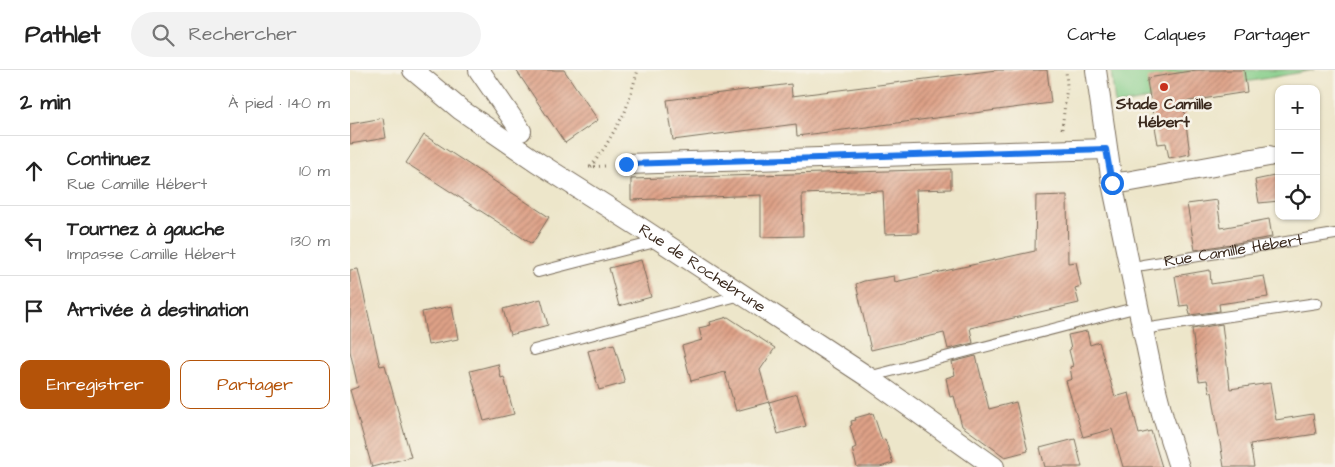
<!DOCTYPE html>
<html lang="fr">
<head>
<meta charset="utf-8">
<style>
  :root { --surface:#fff; --page:#f2f2f2; --text:#222; --muted:#767676; --line:#e0e0e0; --accent:#b45309 }
  body { margin:0; font-family:"Architects Daughter",sans-serif; background:var(--page); color:var(--text) }
  .controls { position:absolute; right:15px; top:15px; display:grid; overflow:hidden; border-radius:10px; box-shadow:0 1px 4px #0004 }
  .controls button { width:45px; height:45px; display:grid; place-items:center; padding:0; border:0; border-bottom:1px solid var(--line); background:var(--surface); color:var(--text); font:25px sans-serif }
  .stop { position:absolute; width:15px; height:15px; margin:-11px; border:4px solid #1a73e8; border-radius:50%; background:#fff }
  .stop.end { background:#1a73e8; border-color:#fff; box-shadow:0 1px 5px #0008 }
  .list { margin:0; padding:0; list-style:none }
  h2 { display:flex; justify-content:space-between; align-items:center; height:65px; margin:0; padding:0 20px; font-size:21px }
  h2 small { font-size:16px; font-weight:400; color:var(--muted) }
  .list li { display:grid; grid-template-columns:32px 1fr auto; gap:15px; align-items:center; box-sizing:border-box; height:70px; padding:0 20px; border-top:1px solid var(--line) }
  .list b { display:block; font-size:19px; white-space:nowrap }
  .list p { margin:0; font-size:16px; white-space:nowrap; color:var(--muted) }
  .list em { font-size:16px; font-style:normal; color:var(--muted) }
  .actions { display:flex; gap:10px; padding:15px 20px }
  .actions a { flex:1; padding:11px 0; border:1px solid var(--accent); border-radius:10px; text-align:center; font-size:18px; color:var(--accent) }
  .actions .main { background:var(--accent); color:#fff }
  .icon { flex:none; width:28px; height:28px; fill:none; stroke:currentColor; stroke-width:2; stroke-linecap:round; stroke-linejoin:round }
  .map { position:relative; flex:none; width:985px; height:397px; overflow:hidden }
  header { display:flex; align-items:center; gap:30px; box-sizing:border-box; height:70px; padding:0 25px; background:var(--surface); border-bottom:1px solid var(--line) }
  header strong { font-size:24px }
  nav { display:flex; gap:28px; margin-inline-start:auto; font-size:18px }
  .search { width:350px; height:45px; background:var(--page); display:flex; align-items:center; gap:12px; box-sizing:border-box; padding:0 18px; border-radius:28px; color:var(--muted); font-size:19px }
  main { display:flex }
  aside { flex:1; background:var(--surface) }
  .map>svg:first-child { display:block }
</style>
</head>
<body>
<header>
<strong>Pathlet</strong>
<div class="search"><svg class="icon" aria-label="search" viewBox="0 0 24 24"><circle cx="10" cy="10" r="6"/><path d="M15 15l6 6"/></svg>Rechercher</div>
<nav><a>Carte</a><a>Calques</a><a>Partager</a></nav>
</header>
<main>
<aside>
<h2>2 min<small>À pied · 140 m</small></h2>
<ul class="list">
<li><svg class="icon" aria-label="ahead" viewBox="0 0 24 24"><path d="M12 20V5M6 11l6-6 6 6"/></svg><div><b>Continuez</b><p>Rue Camille Hébert</p></div><em>10 m</em></li>
<li><svg class="icon" aria-label="left" viewBox="0 0 24 24"><path d="M17 20v-9H6M10 6l-5 5 5 5"/></svg><div><b>Tournez à gauche</b><p>Impasse Camille Hébert</p></div><em>130 m</em></li>
<li><svg class="icon" aria-label="arrive" viewBox="0 0 24 24"><path d="M6 21V4h12l-3 4 3 4H6"/></svg><div><b>Arrivée à destination</b></div></li>
</ul>
<div class="actions"><a class="main">Enregistrer</a><a>Partager</a></div>
</aside>
<div class="map">
<svg width="985" height="397" viewBox="0 0 985 397">
  <defs>
    <pattern id="building-hatch" width="6" height="6" patternUnits="userSpaceOnUse" patternTransform="scale(1.25)"><rect width="6" height="6" fill="#dea187"/><path d="M-1 1l2-2M0 6l6-6M5 7l2-2" fill="none" stroke="#b5836e"/></pattern>
  </defs>
  <rect width="100%" height="100%" fill="#f7f3e8"/>
  <filter id="ink" filterUnits="userSpaceOnUse"><feTurbulence type="fractalNoise" baseFrequency=".02" numOctaves="2"/><feDisplacementMap in="SourceGraphic" scale="10" xChannelSelector="R" yChannelSelector="G"/><feConvolveMatrix kernelMatrix="1 2 1 2 8 2 1 2 1" color-interpolation-filters="sRGB"/></filter>
  <filter id="wash" filterUnits="userSpaceOnUse"><feTurbulence type="fractalNoise" baseFrequency=".0096" numOctaves="4" result="noise"/><feDisplacementMap in="SourceGraphic" scale="20" xChannelSelector="R" yChannelSelector="G"/><feGaussianBlur stdDeviation="1.12" result="paint"/><feColorMatrix in="noise" values="0 0 0 0 0 0 0 0 0 0 0 0 0 0 0 0 0 1.4 0 .05"/><feComposite in="paint" operator="in"/></filter>
  <g filter="url(#wash)">
    <rect width="100%" height="100%" fill="#ede6ca"/>
    <path fill="#85cd89" stroke="#607c54" d="M761,0H964L765,35Z"/>
    <g id="blocks">
      <g fill="url(#building-hatch)">
        <path d="M166,0H214L248,50L215,73Z"/>
        <path d="M646,0H697L701,33L447,66L446,54L323,70L317,30L441,14L442,26Z"/>
        <path d="M846,0H894L897,22L833,32L840,84L819,88L816,73L808,74L797,11H798V8Z"/>
        <path d="M33,48L36,68L0,74V54Z"/>
        <path d="M74,65L199,147L182,174L56,93Z"/>
        <path d="M601,99V119L566,120L568,163L535,164L533,121L452,124L453,166L411,167V125L281,130V109Z"/>
        <path d="M929,105V131L909,133L905,110Z"/>
        <path d="M717,125L718,193L726,192L731,216L725,218L729,233L620,258L623,273L598,279L594,263L521,280L506,214L514,211L544,206L545,212L685,181L686,126Z"/>
        <path d="M867,130L871,158L919,149L922,167L845,180L837,134Z"/>
        <path d="M291,190L301,227L269,236L259,198Z"/>
        <path d="M8,199L30,296L35,295L61,387L22,397L0,320L8,317L0,281V200Z"/>
        <path d="M860,200L861,214L914,206L918,227L869,234L870,241L840,245L838,235L830,236L825,206Z"/>
        <path d="M191,229L198,255L160,265L153,239Z"/>
        <path d="M102,236L108,269L78,275L72,242Z"/>
        <path d="M378,247L425,278L410,300L419,332L386,341L375,302L341,311L332,276L352,270L349,258L361,255L360,252Z"/>
        <path d="M872,254L880,319L920,313L926,350L963,344L966,364L900,374L904,397H874L862,322L860,323L857,310L849,311L842,259Z"/>
        <path d="M737,261L740,275L749,272L765,327L779,323L789,364L801,361L812,397H773L762,359L733,367L716,311L722,309L720,297L723,296L719,280L721,279L718,265Z"/>
        <path d="M264,274L275,313L249,320L238,281Z"/>
        <path d="M626,286L639,339L666,332L678,381L655,387L612,356L604,326L600,327L596,308L605,305L602,292Z"/>
        <path d="M148,294L151,308L154,307L164,344L134,351L120,301Z"/>
        <path d="M447,324L456,356L428,364L419,332Z"/>
        <path d="M523,343L532,370L535,369L543,393L530,397H507L502,379L506,377L500,356L502,355L501,351L506,350L505,348Z"/>
        <path d="M725,369L732,397H695L690,378Z"/>
      </g>
    </g>
  </g>
  <g filter="url(#ink)">
    <use href="#blocks" fill-opacity="0" stroke="#796c5a" stroke-width="1"/>
    <g fill="none" stroke-linecap="round" stroke-linejoin="round">
      <g stroke="#796c5a" stroke-width="12">
        <g id="lane">
          <path id="s1" d="M781,198L793,195L985,164"/>
          <path d="M188,202L309,171"/>
          <path d="M793,259L967,233"/>
          <path d="M184,280L391,225"/>
          <path d="M518,307L788,237"/>
        </g>
      </g>
      <g stroke="#796c5a" stroke-width="22">
        <g id="street">
          <path id="s2" d="M63,0L111,40L187,92L291,158L518,307L644,397"/>
          <path d="M129,0L171,61"/>
          <path d="M746,0L762,113L804,312L813,347L829,397"/>
          <path d="M276,94L756,79"/>
          <path d="M762,113L776,112L919,86"/>
        </g>
      </g>
      <g stroke="#796c5a" stroke-width="3" stroke-dasharray="1 4" stroke-linecap="butt">
        <path d="M712,59L717,16L716,0"/>
        <path d="M239,97L255,96"/>
        <path d="M241,97L255,77L275,42L288,0"/>
      </g>
      <use href="#lane" stroke="#fff" stroke-width="10"/>
      <use href="#street" stroke="#fff" stroke-width="20"/>
    </g>
  </g>
  <g fill="none" stroke-linecap="round" stroke-linejoin="round" filter="url(#ink)">
    <path stroke="#1a73e8" stroke-width="6" d="M276,94L756,79L762,113"/>
  </g>
  <circle fill="#c8321e" stroke="#f7f3e8" stroke-width="2" cx="814" cy="17" r="5"/>
  <g text-anchor="middle" dominant-baseline="central" stroke-width="5" stroke-linejoin="round" paint-order="stroke">
    <g font-size="16" font-weight="bold" fill="#3b2a1e" stroke="#f7f3e8">
      <text x="814" y="34">Stade Camille<tspan x="814" dy="18">Hébert</tspan></text>
    </g>
    <g font-size="16" fill="#3b2a1e" stroke="#f7f3e8">
      <text stroke="none"><textPath href="#s1" startOffset="104">Rue Camille Hébert</textPath></text>
      <text stroke="none"><textPath href="#s2" startOffset="351">Rue de Rochebrune</textPath></text>
    </g>
  </g>
</svg>
<div class="controls">
<button>+</button>
<button>−</button>
<button><svg class="icon" aria-label="locate" viewBox="0 0 24 24"><circle cx="12" cy="12" r="6"/><path d="M12 2v4M12 18v4M2 12h4M18 12h4"/></svg></button>
</div>
<div class="stop" style="left:762px;top:113px"></div>
<div class="stop end" style="left:276px;top:94px"></div>
</div>
</main>
</body>
</html>
